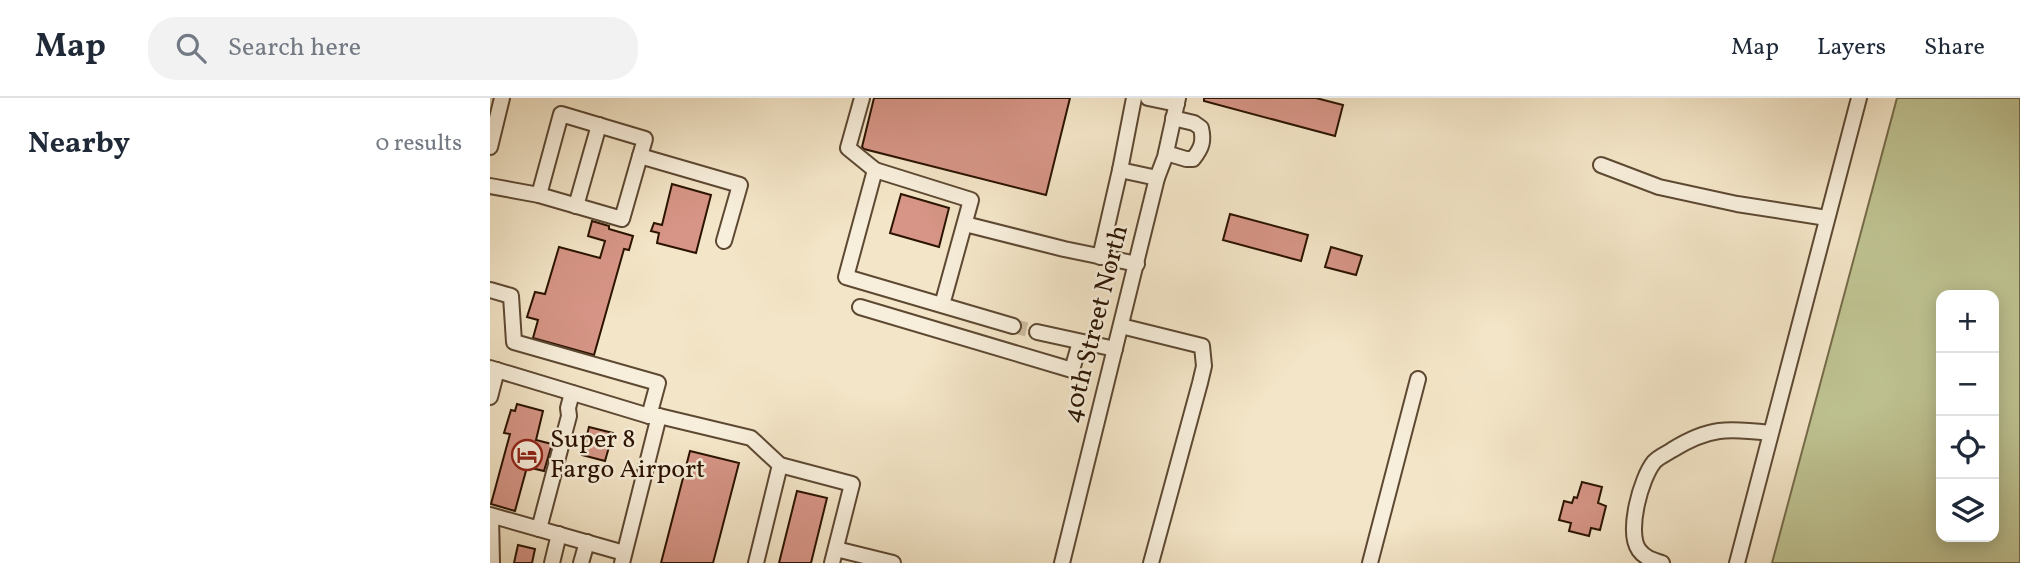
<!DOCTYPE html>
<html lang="en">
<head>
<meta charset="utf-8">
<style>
  :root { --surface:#fff; --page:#f2f2f3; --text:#1f2937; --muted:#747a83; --line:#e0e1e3 }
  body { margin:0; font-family:Vollkorn,serif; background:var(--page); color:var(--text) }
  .controls { position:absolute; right:21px; bottom:21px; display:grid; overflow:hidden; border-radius:14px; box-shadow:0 4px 18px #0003 }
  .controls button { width:63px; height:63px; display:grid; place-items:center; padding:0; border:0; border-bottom:2px solid var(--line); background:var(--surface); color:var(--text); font:35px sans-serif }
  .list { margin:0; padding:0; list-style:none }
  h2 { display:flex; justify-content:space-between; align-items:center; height:91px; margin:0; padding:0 28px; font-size:30px }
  h2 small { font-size:23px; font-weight:400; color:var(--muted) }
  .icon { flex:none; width:38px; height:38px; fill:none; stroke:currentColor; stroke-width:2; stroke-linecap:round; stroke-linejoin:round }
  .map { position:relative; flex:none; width:1530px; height:465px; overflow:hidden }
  header { display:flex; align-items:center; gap:42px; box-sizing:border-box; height:98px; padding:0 35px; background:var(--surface); border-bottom:2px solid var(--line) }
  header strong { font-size:33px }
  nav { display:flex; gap:38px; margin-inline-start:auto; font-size:24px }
  .search { width:490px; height:63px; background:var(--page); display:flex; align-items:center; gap:18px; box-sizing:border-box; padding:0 24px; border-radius:28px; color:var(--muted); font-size:26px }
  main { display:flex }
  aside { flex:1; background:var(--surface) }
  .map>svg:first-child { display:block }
</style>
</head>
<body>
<header>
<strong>Map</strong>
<div class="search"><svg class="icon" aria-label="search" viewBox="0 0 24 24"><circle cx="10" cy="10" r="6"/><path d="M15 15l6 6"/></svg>Search here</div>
<nav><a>Map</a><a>Layers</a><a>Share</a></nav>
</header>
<main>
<aside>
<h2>Nearby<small>0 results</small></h2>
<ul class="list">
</ul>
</aside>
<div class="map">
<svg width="1530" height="465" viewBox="0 0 1530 465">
  <rect width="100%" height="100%" fill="#f3e5c7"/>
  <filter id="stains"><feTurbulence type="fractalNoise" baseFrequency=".00286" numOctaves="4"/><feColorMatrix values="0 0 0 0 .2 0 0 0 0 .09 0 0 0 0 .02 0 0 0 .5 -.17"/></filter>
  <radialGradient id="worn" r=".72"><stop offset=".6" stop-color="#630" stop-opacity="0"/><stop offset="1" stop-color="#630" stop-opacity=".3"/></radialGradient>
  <path fill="#bfc392" stroke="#756b49" stroke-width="2" fill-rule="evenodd" d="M1407,0H1530V465H1282ZM1451,197H1504V439H1451Z"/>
  <g fill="#d69586" stroke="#2b1300" stroke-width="2">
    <path d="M384,0H580L556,97L374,51L372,49Z"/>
    <path d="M714,0H826L853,7L845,38L714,3Z"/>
    <path d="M182,86L221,97L206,155L167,145L169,135L161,133L164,125L172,127Z"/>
    <path d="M411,96L459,110L449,149L400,135Z"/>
    <path d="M740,116L818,137L811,163L733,142Z"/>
    <path d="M102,123L119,128V131L143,138L139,152L134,151L104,257L43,240L48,222L37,219L45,194L55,196L69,149L110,160L115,143L98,138Z"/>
    <path d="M841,149L872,158L866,177L835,169Z"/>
    <path d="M27,306L53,313L46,342L62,346L54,373L37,369L25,413L1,406L20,336L14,335L21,312L25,313Z"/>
    <path d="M99,329L123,335L115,363L92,357Z"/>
    <path d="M200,353L249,365L223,465H171Z"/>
    <path d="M1092,384L1112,389L1108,405L1116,408L1110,432L1101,430L1099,438L1079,433L1081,425L1069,422L1074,403L1082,405L1084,399L1087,400Z"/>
    <path d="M307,393L337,400L321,465H289Z"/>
    <path d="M28,447L45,451L42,465H24Z"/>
  </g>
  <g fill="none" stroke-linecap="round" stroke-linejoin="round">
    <path stroke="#cbbb9f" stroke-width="14" stroke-dasharray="14 7" stroke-linecap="butt" d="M523,228L547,234"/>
    <g stroke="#5d4832" stroke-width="18">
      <g id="minor">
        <path d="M372,0L358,50L385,72"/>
        <path d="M644,0L630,72L667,80"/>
        <path d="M658,0L687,6"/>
        <path d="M0,49L12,0"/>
        <path d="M676,55L696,61H703C712,50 714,43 711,30L704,25L683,20"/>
        <path d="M1111,67L1169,89L1247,106L1337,120"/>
        <path d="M0,88L49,97L132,121L150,58L250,87L234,143"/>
        <path d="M49,97L71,16L155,41L150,58"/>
        <path d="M86,108L109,27"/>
        <path d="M475,126L574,151L647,166"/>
        <path d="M610,159L630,72"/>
        <path d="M0,192L21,198L24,244L168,285L159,318"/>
        <path d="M452,207L481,102L385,72L356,179L523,228"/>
        <path d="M370,209L582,272L590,244"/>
        <path d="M631,228L712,248L714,268L710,285L661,465"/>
        <path d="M547,234L625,251"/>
        <path d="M0,270L159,318H169L132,465"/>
        <path d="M0,299L7,272"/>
        <path d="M169,318L261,340L290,367L266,465"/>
        <path d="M290,367L362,386L342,465"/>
        <path d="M0,417L134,455"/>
        <path d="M1,418L2,465"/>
        <path d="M49,431L79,318L78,310L82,295"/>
        <path d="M346,451L403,465"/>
        <path d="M62,465L69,436"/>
        <path d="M91,465L97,444"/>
        <path d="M572,465L667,80L675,59L688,0"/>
        <path d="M880,465L928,281"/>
        <path d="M1172,465C1162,462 1155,460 1149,452C1136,434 1151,380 1164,364C1168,359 1176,356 1182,352C1219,329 1238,330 1280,335"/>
        <path d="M1247,465L1369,0"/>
      </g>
    </g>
    <use href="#minor" stroke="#f7eedb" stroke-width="14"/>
  </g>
  <defs>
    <g id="hotel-ring" transform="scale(1.575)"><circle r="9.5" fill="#f7eedb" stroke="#8f2418" stroke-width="1.5"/><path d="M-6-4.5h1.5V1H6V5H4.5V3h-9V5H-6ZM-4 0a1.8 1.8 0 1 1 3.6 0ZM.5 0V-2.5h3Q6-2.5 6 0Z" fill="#8f2418"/></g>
  </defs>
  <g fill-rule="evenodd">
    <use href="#hotel-ring" x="37" y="357"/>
  </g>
  <g text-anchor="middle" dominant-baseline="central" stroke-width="5" stroke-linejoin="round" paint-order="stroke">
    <g font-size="26" fill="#2b1300" stroke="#f7eedb">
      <text transform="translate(606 226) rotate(-76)">40th Street North</text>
    </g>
    <g font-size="26" fill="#2b1300" stroke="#f7eedb" text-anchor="start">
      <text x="60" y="342">Super 8<tspan x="60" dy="30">Fargo Airport</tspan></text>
    </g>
  </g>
  <rect width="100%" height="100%" filter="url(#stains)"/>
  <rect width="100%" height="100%" fill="url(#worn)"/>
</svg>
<div class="controls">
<button>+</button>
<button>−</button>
<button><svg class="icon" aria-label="locate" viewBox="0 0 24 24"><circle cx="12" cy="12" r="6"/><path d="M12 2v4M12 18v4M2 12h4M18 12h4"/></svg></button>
<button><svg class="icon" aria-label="layers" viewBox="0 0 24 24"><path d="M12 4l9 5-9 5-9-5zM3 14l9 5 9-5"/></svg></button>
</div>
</div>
</main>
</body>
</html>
